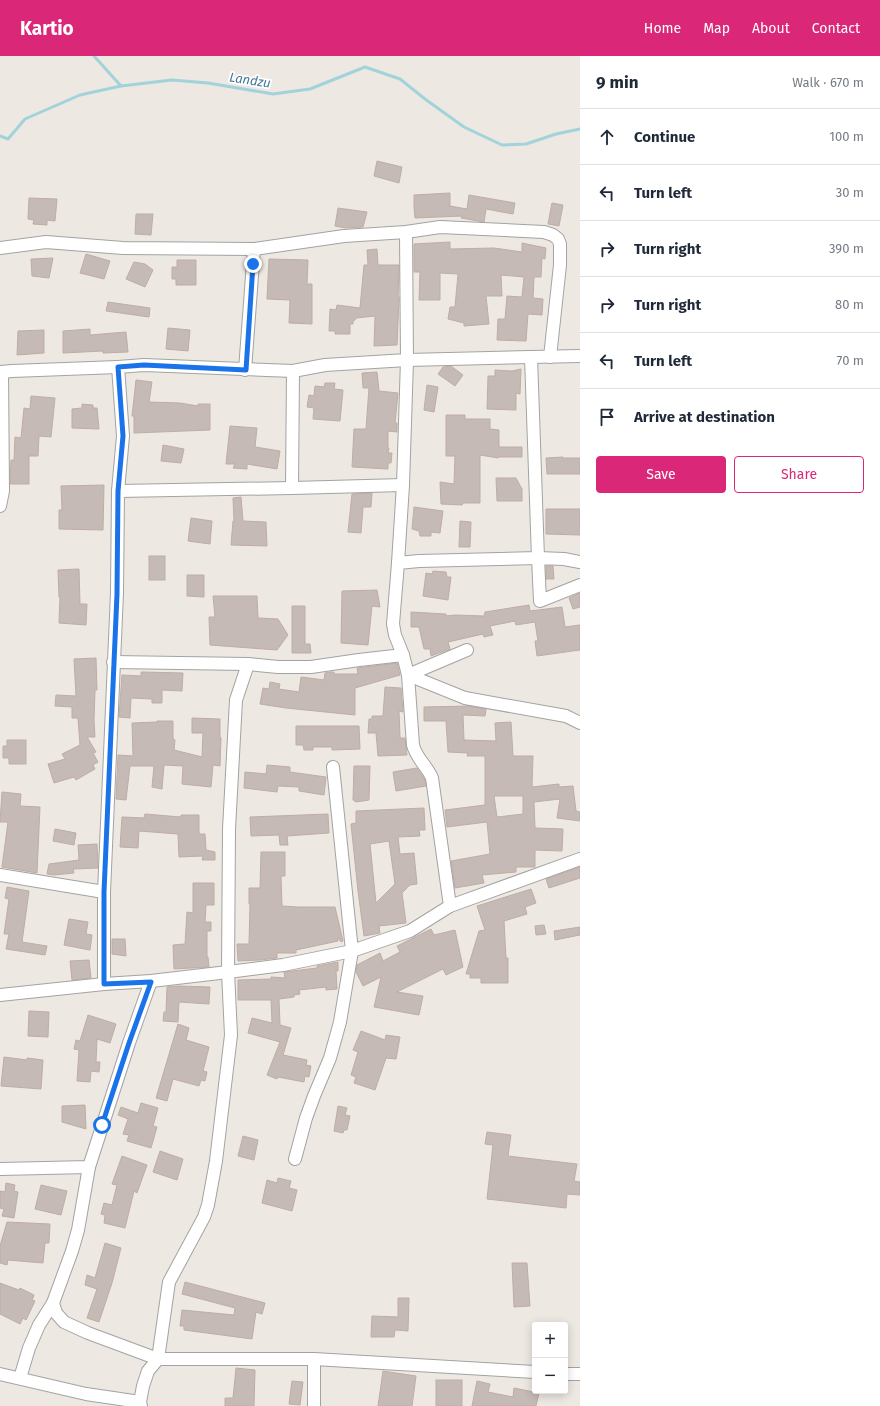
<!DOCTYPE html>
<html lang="en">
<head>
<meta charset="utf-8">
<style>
  :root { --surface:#fff; --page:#f6f6f7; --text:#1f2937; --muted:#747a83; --line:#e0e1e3; --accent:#db2777 }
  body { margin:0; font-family:"Fira Sans",sans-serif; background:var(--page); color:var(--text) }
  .controls { position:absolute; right:12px; bottom:12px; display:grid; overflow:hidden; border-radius:4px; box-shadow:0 2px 10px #0003 }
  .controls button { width:36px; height:36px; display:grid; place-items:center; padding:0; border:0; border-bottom:1px solid var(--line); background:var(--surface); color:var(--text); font:20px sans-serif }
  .stop { position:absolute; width:12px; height:12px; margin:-9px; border:3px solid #1a73e8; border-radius:50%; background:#fff }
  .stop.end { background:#1a73e8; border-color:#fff; box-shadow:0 1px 4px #0008 }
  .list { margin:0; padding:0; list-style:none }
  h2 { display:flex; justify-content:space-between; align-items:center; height:52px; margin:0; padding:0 16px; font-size:17px }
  h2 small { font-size:13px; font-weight:400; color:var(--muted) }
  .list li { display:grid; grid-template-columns:26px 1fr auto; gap:12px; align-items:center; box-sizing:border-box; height:56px; padding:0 16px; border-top:1px solid var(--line) }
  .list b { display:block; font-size:15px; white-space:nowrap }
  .list em { font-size:13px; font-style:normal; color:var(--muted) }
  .actions { display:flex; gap:8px; padding:12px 16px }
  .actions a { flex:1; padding:9px 0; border:1px solid var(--accent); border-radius:4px; text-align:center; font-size:14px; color:var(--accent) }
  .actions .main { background:var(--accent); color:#fff }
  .icon { flex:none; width:22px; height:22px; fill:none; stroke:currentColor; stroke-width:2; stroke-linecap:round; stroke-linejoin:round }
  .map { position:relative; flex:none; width:580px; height:1350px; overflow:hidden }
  header { display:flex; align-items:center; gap:24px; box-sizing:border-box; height:56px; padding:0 20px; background:var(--accent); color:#fff }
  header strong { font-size:19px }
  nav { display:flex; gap:22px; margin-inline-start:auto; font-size:14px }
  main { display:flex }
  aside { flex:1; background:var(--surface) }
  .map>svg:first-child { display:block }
</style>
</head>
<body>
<header>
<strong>Kartio</strong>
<nav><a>Home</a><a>Map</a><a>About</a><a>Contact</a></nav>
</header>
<main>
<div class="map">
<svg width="580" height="1350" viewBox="0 0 580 1350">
  <rect width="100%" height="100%" fill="#ede8e2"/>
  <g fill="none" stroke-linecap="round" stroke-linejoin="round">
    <g stroke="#a2d3db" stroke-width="3">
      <path d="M94,0L121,30"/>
      <path d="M0,80L8,83L25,63L80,39L121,30L172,24L208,27L273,38L310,33L365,11L400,23L425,43L464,71L502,89L526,88L556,78L580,73"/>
    </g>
  </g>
  <g fill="#c5bab5" stroke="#bfada4" fill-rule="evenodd">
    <path d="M377,105L402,111L399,127L374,120Z"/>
    <path d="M450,137V150L467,153L469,139L515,147L513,158L486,153L484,166L461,162L462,160L415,162L414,151V139Z"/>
    <path d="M29,142L57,143L55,165L47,164V169L33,168L34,164L28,163Z"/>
    <path d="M552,147L563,149L559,170L548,168Z"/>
    <path d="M338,152L367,156L363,171L346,172L335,170Z"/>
    <path d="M136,158H153L151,179L135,178Z"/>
    <path d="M450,186V193L494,192L522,196V187L546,192L545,203L542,202L541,221H534L533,242L543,243L542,259L528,258L526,285L497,284L498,263H505L507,240L522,241L524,221L501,219L502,240H486L489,268L464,270V267L448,263L450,251H455L458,218L440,217V244H419L420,216H414V188Z"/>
    <path d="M377,193L378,209H399L398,241H399V244L397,289L374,290L375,260L356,262L355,264L353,265V268H350V278H335V275H329L330,253L336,254L337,249L360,252L364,209H368L367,194Z"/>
    <path d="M86,198L110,205L104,223L80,217Z"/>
    <path d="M53,202L49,222L32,220L31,203Z"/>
    <path d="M269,203L308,204L307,228H312V268L289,267L290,244L267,243Z"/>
    <path d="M177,204H196V229H176V223H172V211H177Z"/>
    <path d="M134,206L145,208L153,214L145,231L126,223Z"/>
    <path d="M108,246L150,252L149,261L106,255Z"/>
    <path d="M168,272L190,274L188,295L166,293Z"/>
    <path d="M90,273V279L126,276L128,296L103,297V295L63,297V275Z"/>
    <path d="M44,274V297L17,299L18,275Z"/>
    <path d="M451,310L463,319L455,330L438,318L443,311Z"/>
    <path d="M521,313L520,338L516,337V354L487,353L488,320H495V314L512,315Z"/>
    <path d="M377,316L379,335L398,337L395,367H397V376L388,375V392H389L388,397H392L391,407H388V413L352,411L354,373H366L369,332H363L362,317Z"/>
    <path d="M136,324L152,326L149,346L180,347L198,350V348H210V374L134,377V360H132Z"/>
    <path d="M325,327H335L334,333L343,334L340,365L313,363L314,352L307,351L309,339L314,340L315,330L324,331Z"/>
    <path d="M427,329L438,331L434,356L424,354Z"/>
    <path d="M31,340L55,342L51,381L39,380L38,400H29V428H10L11,404H14L15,381L21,382L24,352L30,353Z"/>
    <path d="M82,348L93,349V352H97L99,373L72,372V353L82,352Z"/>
    <path d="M446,359H465V363H490V373L499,374V391H522V401H498V402L480,399V447H463L462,449L441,448L440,426L454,428L455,400H446Z"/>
    <path d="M230,370L257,372L255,391L280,395L277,413L247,408V413L233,412L235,408H226Z"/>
    <path d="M163,389L184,393L181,407L161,405Z"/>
    <path d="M563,401V402H580V418H547L546,402Z"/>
    <path d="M496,422H516L522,433V445H497Z"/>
    <path d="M104,429L103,474L59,473V454H62L61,430Z"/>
    <path d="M372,437L371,451H363L361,477L348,476L352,438Z"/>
    <path d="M241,441L243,465L266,466L267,490L231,489L233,465H234L233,442Z"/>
    <path d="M414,451L443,455L440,477L431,476V480H420L419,475L412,473Z"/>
    <path d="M546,453H580V479L546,478Z"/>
    <path d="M191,462L212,465L210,488L188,485Z"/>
    <path d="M460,465L471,466L470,491H459Z"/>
    <rect x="149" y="500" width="16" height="24"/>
    <path d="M546,510H553L554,523H546Z"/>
    <path d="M79,513L80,548H87L86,569L59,567L60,541H59L58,514Z"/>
    <path d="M433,515L446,516L447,521H451L448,544L423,540L426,517L432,518Z"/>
    <path d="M187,519H204V541L187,540Z"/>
    <path d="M377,534L380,551L372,550L368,589L341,587L342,535Z"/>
    <path d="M580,537V551L573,553L569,542Z"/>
    <path d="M213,540H257L258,562L278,563L288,579L277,594L210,589L209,561H215Z"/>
    <path d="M529,549L530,555L562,551L565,571L580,569V594L537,600L535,585H538L535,566L516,569L515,565L490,570L493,579L484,581L483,578L448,586L450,593L431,600L430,593H424L419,571H411V556L446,558V560L455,559L484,560L485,556Z"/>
    <path d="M292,550H305V588H310L311,597H292Z"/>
    <path d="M96,602L97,634H95L94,664L95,681H87L96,696L93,697L98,706L93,709L95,713L76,724L74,721L54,727L48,708L65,703L62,698L80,689L78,662H72V651L55,650L56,639L76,640L74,603Z"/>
    <path d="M397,607L400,619L355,632V659L286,652L260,648L263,632L269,633L270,626L280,628L279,633L299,636L301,621L324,624L325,617L330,616H334V618H358L357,612Z"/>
    <path d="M141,616L183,617L182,635L162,634V647H152V643L131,642L130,662L119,661L122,619L141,620Z"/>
    <path d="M385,631L401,632L403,656L399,655L400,682H405L407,699L378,700L376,677H368L369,663H372V660H383Z"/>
    <path d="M469,650L486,653L485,660L463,659L464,684L496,685L495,667L511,666L513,700H533L532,731L559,728V731L573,730L576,755L580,756V765L557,762L560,743L534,746L535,772L563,773L562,795L535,794V811H516V816L482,819L484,827L455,832L451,805L490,798L487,766L447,771L445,754L485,749V700H467L468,697L448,696L446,665H424V651ZM494,740H523V758L497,761Z"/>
    <path d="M192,662L220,663V681L221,682L220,710L213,709L211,731L182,728L183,710L164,709L162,733L152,731L154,710H130L126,744L116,743L118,699L133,700L132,667L157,666V665H173V683L175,684L174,694L202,701L203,677H192Z"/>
    <path d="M296,670H359L360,693L332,694V691H313V694H304L303,689H296Z"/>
    <path d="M7,684H26V708H9V702H3V690H7Z"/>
    <path d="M267,709L290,711V716L326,721L324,739L299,735V731L278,730L277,736L244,732L245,716L266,718Z"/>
    <path d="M354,710H370L369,744L356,746L353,744Z"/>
    <path d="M417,712L425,724L426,730L396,735L393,716Z"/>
    <path d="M2,736L21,738L20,750L40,751L37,817L2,811L8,766H0Z"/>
    <path d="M424,752L425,774H419L420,780L398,781L400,798L414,797L417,828L410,829L402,837L406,867L379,870L380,877L364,880L358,835L351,768L356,767V755ZM389,785L395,828L376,847L370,788Z"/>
    <path d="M145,758L181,761V759H199V778H205L206,794L215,796V804H202L203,800L179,801L178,778L139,775L138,792L120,791L122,761L144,762Z"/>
    <path d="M328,758L329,777L287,780L288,789H280L279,779L251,780L250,761Z"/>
    <path d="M55,773L76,777L74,789L53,785Z"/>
    <path d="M97,788L98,812L73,813L74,817L54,819L47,818L49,808L79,804L78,789Z"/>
    <path d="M261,796H285V820H281L282,850L298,851H335L343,885L341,886L338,881V885L296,894V897H277V902L260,904L238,905L237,888H249L250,848H249V832H260Z"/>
    <path d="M580,811V822L549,832L546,823Z"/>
    <path d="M193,827H214V849H206L205,866H211V875H207V901H208L209,911L174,913L173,889L185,888L187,856L193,857Z"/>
    <path d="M7,831L29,835L22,886L47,890L45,899L6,893L9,878H4L9,843L5,842Z"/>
    <path d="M531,833L536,847L525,851L527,858L504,865L506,902H508V927H481V922H470V918H466L479,875L485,874L477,850Z"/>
    <path d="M69,863L88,866L86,878L92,879L90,894L64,889Z"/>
    <path d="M544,869L546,878L536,879L535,870Z"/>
    <path d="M580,871V879L555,884L554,875Z"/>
    <path d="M431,873L434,879L455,874L463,911L446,919L443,913L397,936L423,940L419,959L374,951L381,921L363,930L356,916L357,909L380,897L383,905L400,896L397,890Z"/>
    <path d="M112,883H125L126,900L112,898Z"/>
    <path d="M89,904L91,922L72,924L70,905Z"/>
    <path d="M338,906V915H336L337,933L326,934V931L299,934L300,938L294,939V941L279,943L280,969L291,972L283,999L307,1004L306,1009L311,1010L309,1021L305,1020L304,1026L278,1021L277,1023L267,1019L280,986L248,977L252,962L272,967L271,944H238V924L271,923V921L285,922L284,916L317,912V910Z"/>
    <path d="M179,930L210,931L209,948L179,946L178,966L163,965L164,956H166L167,931Z"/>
    <path d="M29,955L49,956L48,981L28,980Z"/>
    <path d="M88,959L116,968L110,987L97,983L96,1006H100L99,1016L91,1015L90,1026L77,1025L79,994L74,993L76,984L80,985Z"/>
    <path d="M178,968L189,972L186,984L209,991L203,1015L207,1016L205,1025L201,1024L199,1030L173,1023L167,1045L156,1042Z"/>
    <path d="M361,975L385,984L386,979L400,981L396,1003L386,1002L375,1034L354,1027L356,1021L351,1019L358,996L353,994Z"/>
    <path d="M4,1001L27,1004V1002L43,1004L41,1033L1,1030Z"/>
    <path d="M141,1047L158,1052L153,1070L157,1071L151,1092L127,1085L129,1079L123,1078L128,1063L118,1059L121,1051L138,1057Z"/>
    <path d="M85,1049L86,1073L62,1066V1050Z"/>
    <path d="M338,1050L347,1052L345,1059L350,1060L347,1074H344L343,1077L334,1075Z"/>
    <path d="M487,1076L511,1079L508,1100L577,1108L574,1125L580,1126V1139L567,1138L566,1152L487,1143L493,1089L485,1088Z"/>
    <path d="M243,1080L258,1084L254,1104L238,1100Z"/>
    <path d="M160,1095L183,1103L177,1124L153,1116Z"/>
    <path d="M122,1100L147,1109L137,1137L134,1135L125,1172L104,1167L105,1159L101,1158L104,1147L112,1149L117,1129L112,1128Z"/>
    <path d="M278,1122L291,1125L289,1132L297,1134L292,1155L262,1147L267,1124L277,1127Z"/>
    <path d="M6,1127L15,1129L14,1135L18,1136L14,1162L2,1160L4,1153L0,1152V1135L5,1136Z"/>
    <path d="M41,1129L67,1135L61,1159L35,1153Z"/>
    <path d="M7,1166L50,1168L49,1187H45L43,1207L8,1204L7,1209L0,1207V1190Z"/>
    <path d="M105,1187L121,1192L112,1227L99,1266L87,1262L97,1233L85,1229L87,1219L95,1222Z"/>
    <path d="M512,1207H527L530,1250L514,1251Z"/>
    <path d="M185,1226L265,1247L262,1258L256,1256L252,1283L184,1274V1270H180L182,1254L234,1259L235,1252L182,1238Z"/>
    <path d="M0,1227L19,1234L20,1232L34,1239L32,1244L35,1245L26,1264L23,1262L20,1268L0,1258Z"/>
    <path d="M398,1242H409L408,1275L395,1274L394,1281H371L372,1260L398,1261Z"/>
    <path d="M236,1312L255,1314L254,1350H225V1342H233Z"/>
    <path d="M383,1315L416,1320L412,1350H378Z"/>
    <rect x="436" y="1324" width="26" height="26"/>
    <path d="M292,1325L303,1326L300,1349L289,1348Z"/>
    <path d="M477,1325L490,1328L488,1336L513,1341L514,1332L539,1337L536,1350H472Z"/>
  </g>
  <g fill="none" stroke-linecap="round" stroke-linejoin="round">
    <g stroke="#a3a3a3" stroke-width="14">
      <g id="street">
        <path d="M0,192L46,186L123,192L254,193L344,180L406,176L440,171L544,176L553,179L558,183L560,188V209L550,301"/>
        <path d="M245,314L254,193"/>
        <path d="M0,316L12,315L118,311"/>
        <path d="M403,429L292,432L118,435L123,380L118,311L144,309L293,315L325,309L407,304L406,176"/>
        <path d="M292,432L293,315"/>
        <path d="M0,450L3,435L2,316"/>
        <path d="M580,506L564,503L538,502L540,545L580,529"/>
        <path d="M398,507L403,429L407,304L531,301"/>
        <path d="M403,599L395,579L393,568L398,507L419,505L538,502L531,301L580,300"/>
        <path d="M113,606L248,608"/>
        <path d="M408,619L465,642L566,660L580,667"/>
        <path d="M408,619L467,594"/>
        <path d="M0,819L104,836"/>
        <path d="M104,928V836L117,537L118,435"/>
        <path d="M0,939L104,928L151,925L228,916L283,909L352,895L410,875L450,850L580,803"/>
        <path d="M295,1103L306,1062L314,1040L330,1002L340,966L352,895L333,711"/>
        <path d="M89,1111L78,1174L72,1195L53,1247L56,1257L64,1266L88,1277L158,1303H314L535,1316"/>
        <path d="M0,1113L89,1111L129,987L151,925"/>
        <path d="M0,1318L86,1338L140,1346"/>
        <path d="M565,1318H580"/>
        <path d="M20,1322L29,1292L39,1269L53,1247"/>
        <path d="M141,1350L140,1346L143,1330L148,1315L158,1303L169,1226L204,1161L208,1149L216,1105L231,979L228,916L229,773L236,644L248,608L278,611H311L359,604L403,599L408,619L413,689C416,702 427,710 432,722L450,850"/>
        <path d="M314,1350V1303"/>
      </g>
    </g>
    <use href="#street" stroke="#fff" stroke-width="12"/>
  </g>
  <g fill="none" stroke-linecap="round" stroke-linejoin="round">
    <path stroke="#1a73e8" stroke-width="5" d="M102,1069L129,987L151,926L104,928V836L117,538L118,435L123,380L118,311L144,309L246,314L253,208"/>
  </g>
  <g text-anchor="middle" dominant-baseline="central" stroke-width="3.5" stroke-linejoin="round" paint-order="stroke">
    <g font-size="13" font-style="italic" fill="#44789b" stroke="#fff">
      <text transform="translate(250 24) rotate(9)">Landzu</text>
    </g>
  </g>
</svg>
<div class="controls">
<button>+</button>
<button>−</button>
</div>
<div class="stop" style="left:102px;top:1069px"></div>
<div class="stop end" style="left:253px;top:208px"></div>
</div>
<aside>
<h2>9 min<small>Walk · 670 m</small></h2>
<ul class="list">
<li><svg class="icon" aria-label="ahead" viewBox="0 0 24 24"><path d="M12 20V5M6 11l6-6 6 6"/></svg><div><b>Continue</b></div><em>100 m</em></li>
<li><svg class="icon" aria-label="left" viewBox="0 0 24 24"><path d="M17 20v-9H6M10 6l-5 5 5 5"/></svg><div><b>Turn left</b></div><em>30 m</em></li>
<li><svg class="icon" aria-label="right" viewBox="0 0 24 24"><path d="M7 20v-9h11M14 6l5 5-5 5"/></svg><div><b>Turn right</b></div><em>390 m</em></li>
<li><svg class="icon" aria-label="right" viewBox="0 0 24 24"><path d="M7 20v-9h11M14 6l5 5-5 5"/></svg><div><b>Turn right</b></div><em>80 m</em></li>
<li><svg class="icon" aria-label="left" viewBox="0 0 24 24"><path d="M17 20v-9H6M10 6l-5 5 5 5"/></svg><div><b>Turn left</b></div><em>70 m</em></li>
<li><svg class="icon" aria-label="arrive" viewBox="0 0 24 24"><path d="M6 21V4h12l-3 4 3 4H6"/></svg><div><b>Arrive at destination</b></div></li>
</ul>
<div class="actions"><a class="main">Save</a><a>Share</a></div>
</aside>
</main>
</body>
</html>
